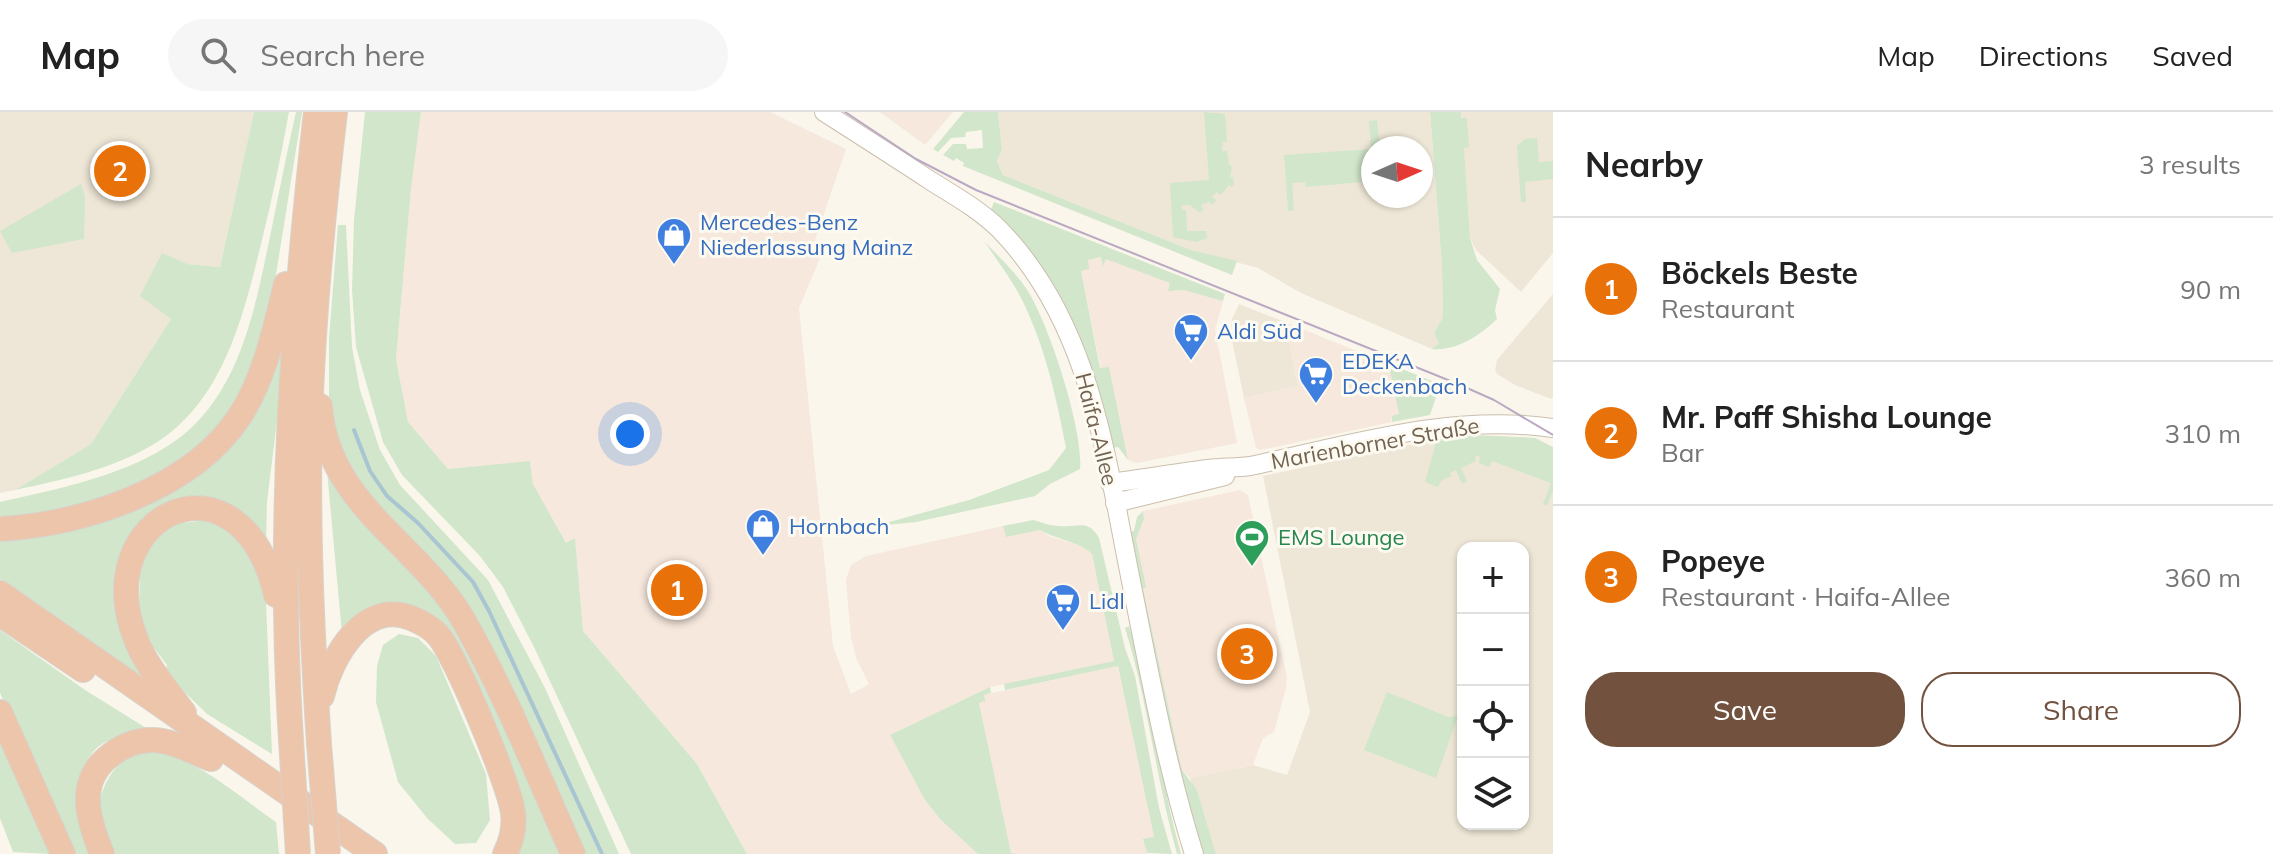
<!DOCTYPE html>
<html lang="en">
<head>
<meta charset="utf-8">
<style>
  :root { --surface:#fff; --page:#f6f6f6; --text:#222; --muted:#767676; --line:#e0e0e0; --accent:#72513e }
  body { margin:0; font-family:Mulish,sans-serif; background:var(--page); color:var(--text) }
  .controls { position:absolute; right:24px; bottom:24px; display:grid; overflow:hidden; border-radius:16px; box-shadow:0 2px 6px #0004 }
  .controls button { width:72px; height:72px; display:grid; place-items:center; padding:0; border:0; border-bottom:2px solid var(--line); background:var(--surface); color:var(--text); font:40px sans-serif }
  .compass { position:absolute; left:1361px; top:24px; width:72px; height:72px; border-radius:50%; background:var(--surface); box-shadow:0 2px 6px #0004; rotate:87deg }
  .you { position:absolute; left:630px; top:322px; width:28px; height:28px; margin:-20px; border:6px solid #fff; border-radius:50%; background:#1a73e8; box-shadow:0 0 0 12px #1a73e833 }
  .badge { display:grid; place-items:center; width:52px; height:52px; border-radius:50%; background:var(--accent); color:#fff; font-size:26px; font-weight:700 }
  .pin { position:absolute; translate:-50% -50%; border:4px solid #fff; box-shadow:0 2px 8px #0006 }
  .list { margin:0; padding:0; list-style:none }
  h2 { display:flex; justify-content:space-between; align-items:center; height:104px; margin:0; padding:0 32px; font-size:34px }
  h2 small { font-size:26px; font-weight:400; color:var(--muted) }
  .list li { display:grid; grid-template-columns:52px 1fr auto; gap:24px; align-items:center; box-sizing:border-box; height:144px; padding:0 32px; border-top:2px solid var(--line) }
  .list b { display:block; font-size:30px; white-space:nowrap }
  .list p { margin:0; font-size:26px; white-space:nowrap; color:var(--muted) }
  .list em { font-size:26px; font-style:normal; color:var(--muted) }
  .actions { display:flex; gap:16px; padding:24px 32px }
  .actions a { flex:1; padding:18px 0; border:2px solid var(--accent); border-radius:32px; text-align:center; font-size:28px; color:var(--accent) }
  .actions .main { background:var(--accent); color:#fff }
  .icon { flex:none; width:44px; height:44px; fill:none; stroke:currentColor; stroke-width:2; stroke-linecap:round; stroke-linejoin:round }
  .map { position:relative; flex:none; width:1553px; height:742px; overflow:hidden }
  header { display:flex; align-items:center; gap:48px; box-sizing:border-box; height:112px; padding:0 40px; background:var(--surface); border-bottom:2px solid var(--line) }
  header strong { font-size:38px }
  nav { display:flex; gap:44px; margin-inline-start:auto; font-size:28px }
  .search { width:560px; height:72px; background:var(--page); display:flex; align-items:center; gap:20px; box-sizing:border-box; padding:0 28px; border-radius:44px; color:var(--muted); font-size:30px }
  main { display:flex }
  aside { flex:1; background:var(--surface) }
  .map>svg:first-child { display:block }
</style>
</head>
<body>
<header>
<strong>Map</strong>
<div class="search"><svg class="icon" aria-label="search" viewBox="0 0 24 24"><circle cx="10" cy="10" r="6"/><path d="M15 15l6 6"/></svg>Search here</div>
<nav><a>Map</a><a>Directions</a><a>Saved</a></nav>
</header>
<main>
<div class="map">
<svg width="1553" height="742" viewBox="0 0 1553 742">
  <rect width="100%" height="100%" fill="#faf6eb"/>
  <g fill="#eee7d7" fill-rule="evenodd">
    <path d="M0,0H254L220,155L186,152L171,207L91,332L15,378L0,381Z"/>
    <path d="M998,0H1430L1442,154L1443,205L1434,221L1439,231L1432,237L1301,181L1258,156L1191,138L1003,63L997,49L1002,37ZM1373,36H1421V84H1373Z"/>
    <path d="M1461,0H1553V141L1521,180L1476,138L1470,126Z"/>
    <path d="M1553,182V285L1551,287L1515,273L1497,262L1495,258L1497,248Z"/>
    <path d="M1239,192L1285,210L1298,274L1244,286L1231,224L1232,207Z"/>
    <path d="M1470,323L1535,326L1553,336V742H1216L1197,678L1192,674L1190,666L1253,653L1287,663L1310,600L1263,364L1437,327ZM1463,436H1523V712H1463Z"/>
  </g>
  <g fill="#f6e8dd">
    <path d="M421,0H770L846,37L813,134L823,139L799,196L833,534L851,582L869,572L857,548L851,526L846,468L851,453L866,444L1003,414L1006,425L1040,418L1051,425L1081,433L1092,442L1114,549L990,575L890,623L925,688L941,708L978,742H747L697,652L583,519L575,427L566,431L533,372L530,350L448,357L408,310L396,247L411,77Z"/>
    <path d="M880,0H953L925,33Z"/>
    <path d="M1101,145L1104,152L1106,146L1223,189L1215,218L1237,331L1137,351L1128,348L1109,256L1101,257L1081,159L1087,148Z"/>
    <path d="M1285,210L1384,250L1382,257H1390L1399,302L1391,306L1392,310L1260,338L1256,336L1244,286L1298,274Z"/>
    <path d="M1240,378L1248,383L1287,566L1286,576L1274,620L1263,626L1253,653L1190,666L1182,658L1143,475L1136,427L1144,407L1143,399Z"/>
    <path d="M1118,554L1154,725L1144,728L1147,742H1011L979,590L984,589L983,583Z"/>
  </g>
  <g fill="#d1e6ca">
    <path d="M254,0H289C281,44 272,88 261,132C243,205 223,290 154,332C113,357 62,368 15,378L91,332L171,207L140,184L162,141L187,152L220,155Z"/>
    <path d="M296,0H302L271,194L242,284L189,348L91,392L0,410V390C63,376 150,359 196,311C245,261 257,185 271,120C279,80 287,40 296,0Z"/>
    <path d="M365,0H421L411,77L396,247L408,310L448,357L530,349L533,372L566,431L575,426L583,519L697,652L747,742H631L534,535L503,475L480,444L402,363L383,330L356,235L352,178L354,108Z"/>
    <path d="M964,0H998L1002,37L997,49L1003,63L1191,138L1237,149L1232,163L963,54L964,51L956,46L954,49L943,43L953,32H966L967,37L983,36L982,18L966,20L965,25L951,26L938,40L933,37Z"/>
    <path d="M1204,0L1225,2L1227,30H1223L1222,39H1227L1229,53L1232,54L1230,65H1233L1234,72L1232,75L1229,73L1221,83L1216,80L1212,85L1216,88L1212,93L1208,89L1206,92L1203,91L1201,94L1204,97L1200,101L1190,93H1182V98H1186L1187,119H1206L1207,126L1197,130L1173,125L1170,71L1209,68Z"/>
    <path d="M1430,0H1461V6H1467L1469,35L1464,36L1470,126L1477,148L1500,177L1495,198L1497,207C1479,224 1457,239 1432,237L1439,231L1434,221L1443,205L1442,154Z"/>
    <path d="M1377,8L1380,36H1373V69L1306,75L1305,70L1292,71L1294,98L1288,99L1284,43L1371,37L1369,9Z"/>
    <path d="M1537,26L1539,50L1553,49V67L1525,70L1526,90H1521L1517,34L1525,27Z"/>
    <path d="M81,72L85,85L84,127L12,141L0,119Z"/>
    <path d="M994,90L1225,182L1223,189L1184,178L1168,179L1170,171L1106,147L1103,154L1101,145L1088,148L1089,157L1081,159L1100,256L1109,255L1128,348L1118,335L1112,336C1095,271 1079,204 1037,149C1024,131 1005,116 990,100Z"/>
    <path d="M338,113H346L352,235L360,278L380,338L400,373L488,468L545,576L619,742H583L510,586L353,366L329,308V227Z"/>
    <path d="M985,130C999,145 1014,159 1026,176C1048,209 1084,318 1080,357L1050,372L1035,384L916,410L875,414L969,388L1049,358L1066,336C1056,283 1044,230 1019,182C1009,164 996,147 985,130Z"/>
    <path d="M283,221L280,284L267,390L266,432L200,389L126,447L153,573L0,467V425L183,370Z"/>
    <path d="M1384,250L1452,277L1449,284L1437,282L1430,303L1392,310V304L1399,302L1390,258L1382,259Z"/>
    <path d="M1470,323L1535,326L1553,335V379L1547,394L1543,392L1551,371L1492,349L1489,355L1479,351L1480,343L1475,345L1476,349L1461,356L1467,369L1462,372L1456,358L1450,361L1451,364L1441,369L1438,375L1425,370L1437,327Z"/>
    <path d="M327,359L450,502L565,742H514L520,723L430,503L342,521Z"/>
    <path d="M1143,399L1144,407L1136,427L1146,475L1143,476L1182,658L1197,678L1216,742H1200L1192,718L1127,420L1134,419L1137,405Z"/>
    <path d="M207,408L232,420L265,465L272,642L207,602L165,561L167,553L147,527L139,496L140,464L147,434L166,413Z"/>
    <path d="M1033,408C1041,410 1050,414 1059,414C1077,416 1088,406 1099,426L1125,536L1135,564L1159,696L1172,742L1147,741L1143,727L1154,725L1118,554L1005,578L1004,572L1114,549L1092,442C1077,428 1057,428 1040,418L1006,425L1003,414Z"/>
    <path d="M1129,514C1152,589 1160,667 1181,742H1177C1156,667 1148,590 1125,516Z"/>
    <path d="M0,518L85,578L154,621C142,622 128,622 116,626C64,640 86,705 92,742H71L0,581Z"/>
    <path d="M399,522L418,526L436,544L486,662L490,708L476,731L455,732L428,707L398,670L376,590L377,554L383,533Z"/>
    <path d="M990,575L991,581L984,583L985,589L979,591L1011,741L1016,742H978L941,708L925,688L890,623Z"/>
    <path d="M1387,580L1448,605L1458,604L1436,666L1364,638Z"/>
    <path d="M0,626L51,742L13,740L0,706Z"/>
    <path d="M160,640C201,650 241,686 276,710L279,742H110C107,730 102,717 100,705C96,684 110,656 129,645C139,640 149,640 160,640Z"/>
  </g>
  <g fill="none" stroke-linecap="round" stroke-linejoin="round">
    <path stroke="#a9c5d2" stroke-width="4" d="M354,318L370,359L387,384L418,411L473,470L489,499L602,742"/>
    <g stroke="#cbbfad" stroke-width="20">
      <g id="secondary">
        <path d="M824,0C860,23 896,46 931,69C955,84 980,98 1000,118C1089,210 1105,339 1129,459C1148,554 1165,649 1194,742"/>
        <path d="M1110,371C1143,367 1175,361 1208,357C1222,355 1237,356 1250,354C1350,333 1450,301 1553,316"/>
        <path d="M1115,391L1225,364"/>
      </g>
    </g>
    <g stroke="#d8d3ce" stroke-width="26">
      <g id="highway">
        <path d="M320,294C327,393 420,432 464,509C506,583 538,664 573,742"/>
        <path d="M0,417C84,412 192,377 240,304C265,265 275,216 286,172"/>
        <path d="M0,481L375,742"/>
        <path d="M0,502L83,558"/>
        <path d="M322,584C331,545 364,487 411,506C421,510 430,515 437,522C455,541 510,674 513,701C515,716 512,728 505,742"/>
        <path d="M0,600L63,742"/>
        <path d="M184,601C168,579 147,555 137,530C84,402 240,329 276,483"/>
        <path d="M290,611C278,406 293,204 316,0"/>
        <path d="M319,632C312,525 307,416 310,309C313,206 323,102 335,0"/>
        <path d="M102,742C89,710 76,672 107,646C120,635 135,628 152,628C172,628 193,640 211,647"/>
      </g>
    </g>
    <use href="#secondary" stroke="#fff" stroke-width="18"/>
    <use href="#highway" stroke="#ecc5aa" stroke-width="24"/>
    <path stroke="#bba9c3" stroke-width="2" d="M845,0L916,47L976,78L1458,272L1494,288L1553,323"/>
    <g stroke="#d8d3ce" stroke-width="26" stroke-linecap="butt">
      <g id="highway-bridge">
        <path d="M290,611L298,742"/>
        <path d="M319,632L328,742"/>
      </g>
    </g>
    <use href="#highway-bridge" stroke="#ecc5aa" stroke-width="24"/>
  </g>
  <defs>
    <g id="shop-pin" transform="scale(1.8)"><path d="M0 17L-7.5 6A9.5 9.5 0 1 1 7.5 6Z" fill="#3f7fe0" stroke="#fdfaf1"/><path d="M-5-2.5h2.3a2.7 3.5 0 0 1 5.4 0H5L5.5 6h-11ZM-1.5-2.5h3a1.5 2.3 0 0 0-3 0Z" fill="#fff"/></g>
    <g id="supermarket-pin" transform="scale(1.8)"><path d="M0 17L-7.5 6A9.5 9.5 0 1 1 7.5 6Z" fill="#3f7fe0" stroke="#fdfaf1"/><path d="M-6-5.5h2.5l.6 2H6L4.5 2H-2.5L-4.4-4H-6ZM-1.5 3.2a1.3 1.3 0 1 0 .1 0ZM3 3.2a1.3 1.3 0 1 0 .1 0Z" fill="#fff"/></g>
    <g id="stadium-pin" transform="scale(1.8)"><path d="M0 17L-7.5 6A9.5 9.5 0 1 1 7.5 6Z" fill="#2e9e5b" stroke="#fdfaf1"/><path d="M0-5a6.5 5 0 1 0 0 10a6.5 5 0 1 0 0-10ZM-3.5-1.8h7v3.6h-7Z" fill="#fff"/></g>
  </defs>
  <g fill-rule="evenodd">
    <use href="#shop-pin" x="674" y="123"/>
    <use href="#supermarket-pin" x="1191" y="219"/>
    <use href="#supermarket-pin" x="1316" y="262"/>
    <use href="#shop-pin" x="763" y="414"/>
    <use href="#stadium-pin" x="1252" y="425"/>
    <use href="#supermarket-pin" x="1063" y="489"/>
  </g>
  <g text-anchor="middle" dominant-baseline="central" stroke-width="6" stroke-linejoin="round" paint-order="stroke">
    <g font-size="22" fill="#366cbe" stroke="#fdfaf1" text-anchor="start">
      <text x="700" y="110">Mercedes-Benz<tspan x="700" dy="25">Niederlassung Mainz</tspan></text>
      <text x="1217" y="219">Aldi Süd</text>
      <text x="1342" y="249">EDEKA<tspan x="1342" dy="25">Deckenbach</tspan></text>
      <text x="789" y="414">Hornbach</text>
      <text x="1089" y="489">Lidl</text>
    </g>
    <g font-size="22" fill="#726251" stroke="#fdfaf1">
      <text transform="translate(1097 317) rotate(76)">Haifa-Allee</text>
      <text transform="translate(1375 331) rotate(-10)">Marienborner Straße</text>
    </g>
    <g font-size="22" fill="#27864d" stroke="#fdfaf1" text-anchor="start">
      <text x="1278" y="425">EMS Lounge</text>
    </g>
  </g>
</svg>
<div class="controls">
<button>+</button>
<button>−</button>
<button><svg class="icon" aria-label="locate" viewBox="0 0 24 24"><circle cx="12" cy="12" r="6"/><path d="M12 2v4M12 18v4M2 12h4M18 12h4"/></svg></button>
<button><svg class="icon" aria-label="layers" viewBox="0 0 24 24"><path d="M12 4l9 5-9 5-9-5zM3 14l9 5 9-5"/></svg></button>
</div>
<svg class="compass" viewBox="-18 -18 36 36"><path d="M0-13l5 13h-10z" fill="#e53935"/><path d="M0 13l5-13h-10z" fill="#767676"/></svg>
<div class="you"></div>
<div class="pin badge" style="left:677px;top:478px;background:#e8710a">1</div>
<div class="pin badge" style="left:120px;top:59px;background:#e8710a">2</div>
<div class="pin badge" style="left:1247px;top:542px;background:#e8710a">3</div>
</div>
<aside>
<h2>Nearby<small>3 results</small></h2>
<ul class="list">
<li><span class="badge" style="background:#e8710a">1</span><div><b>Böckels Beste</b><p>Restaurant</p></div><em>90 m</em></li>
<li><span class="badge" style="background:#e8710a">2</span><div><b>Mr. Paff Shisha Lounge</b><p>Bar</p></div><em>310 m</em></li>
<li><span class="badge" style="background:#e8710a">3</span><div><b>Popeye</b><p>Restaurant · Haifa-Allee</p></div><em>360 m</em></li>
</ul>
<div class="actions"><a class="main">Save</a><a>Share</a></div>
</aside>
</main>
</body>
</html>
